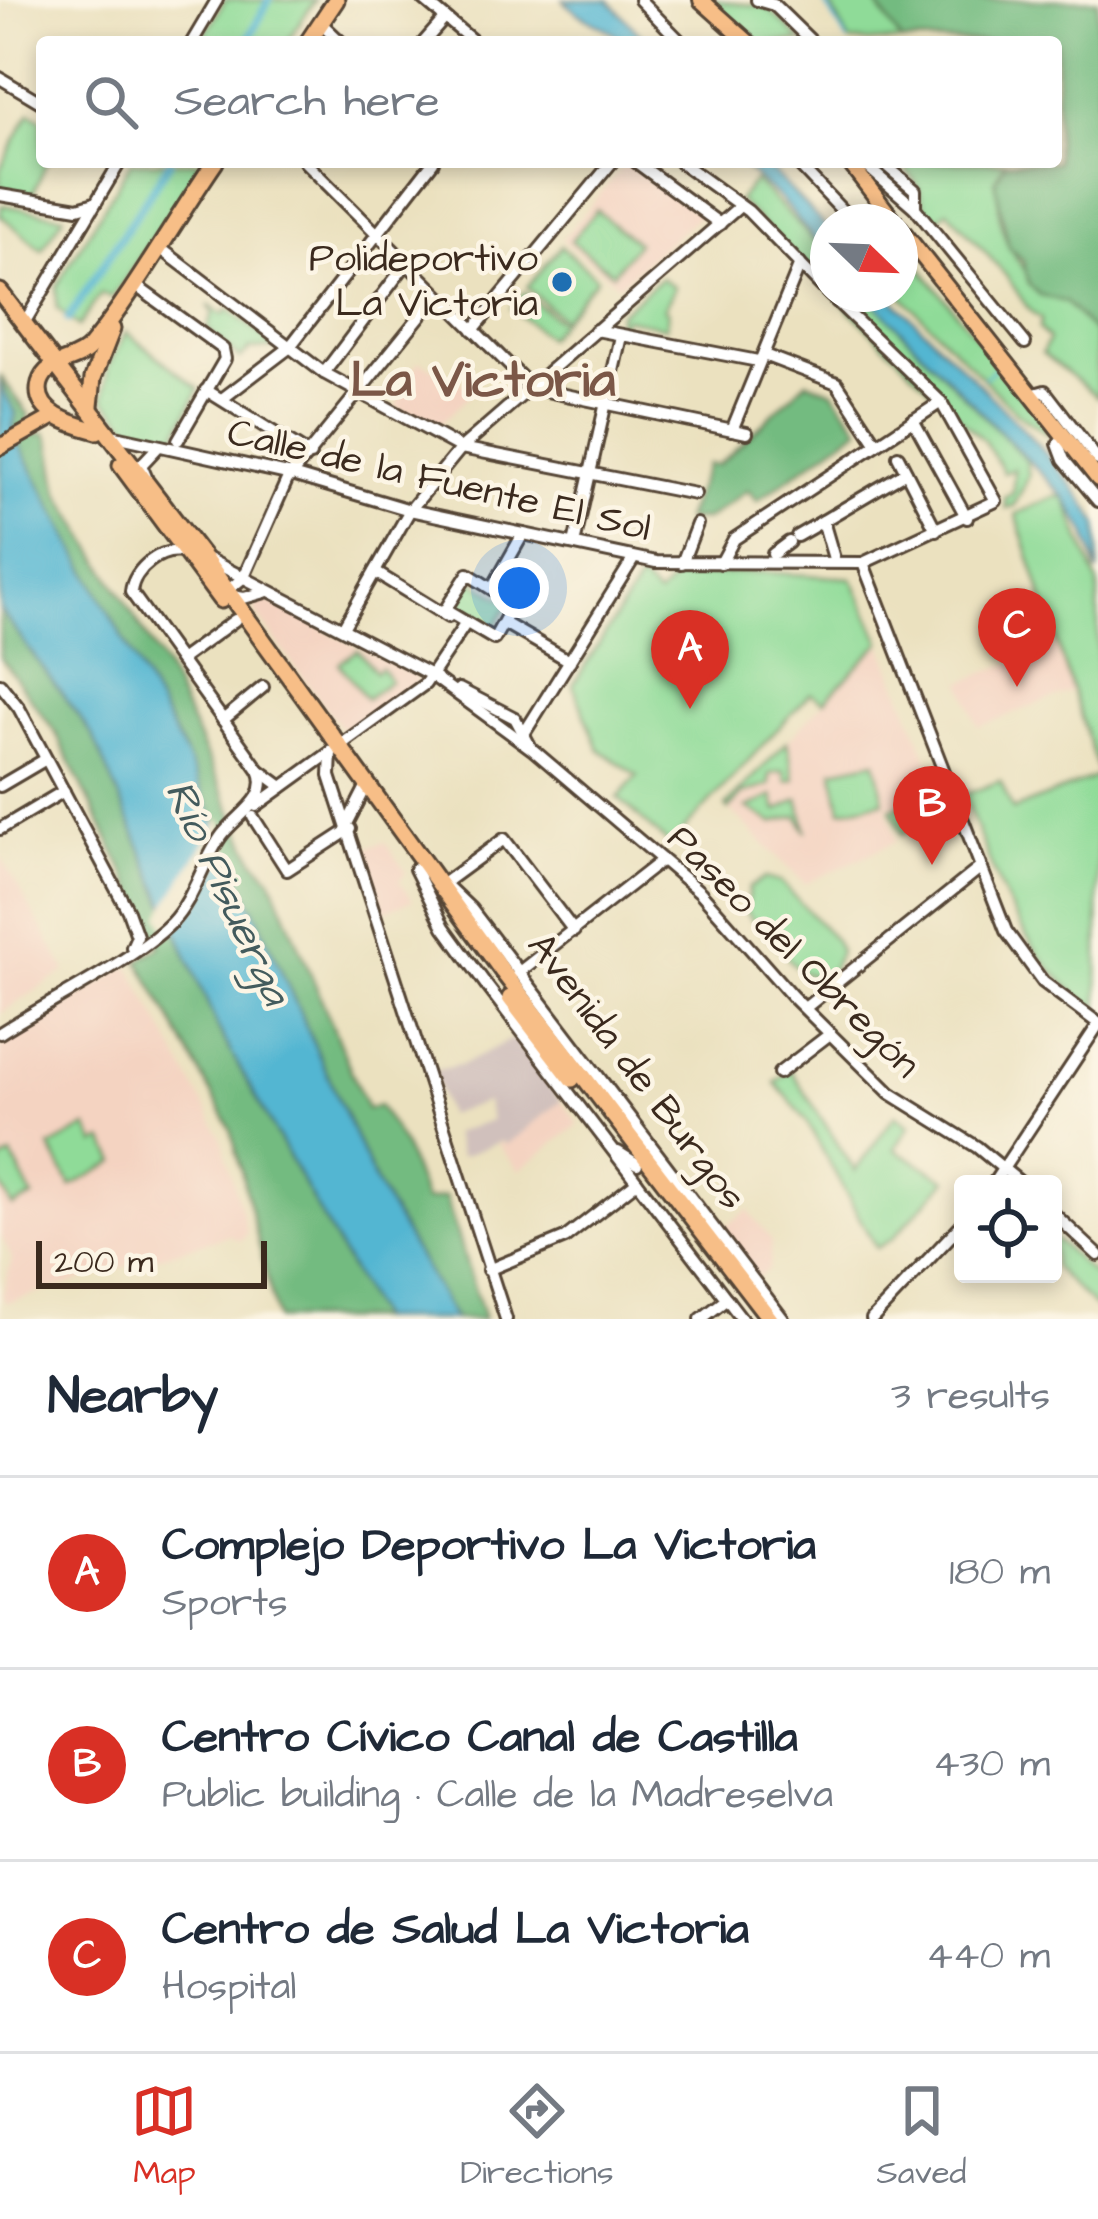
<!DOCTYPE html>
<html lang="en">
<head>
<meta charset="utf-8">
<style>
  :root { --surface:#fff; --page:#f6f6f7; --text:#1f2937; --muted:#747a83; --line:#e0e1e3; --accent:#d93025 }
  body { margin:0; font-family:"Architects Daughter",sans-serif; background:var(--page); color:var(--text) }
  .controls { position:absolute; right:36px; bottom:36px; display:grid; overflow:hidden; border-radius:12px; box-shadow:0 6px 18px #0003 }
  .controls button { width:108px; height:108px; display:grid; place-items:center; padding:0; border:0; border-bottom:3px solid var(--line); background:var(--surface); color:var(--text); font:60px sans-serif }
  .compass { position:absolute; left:810px; top:204px; width:108px; height:108px; border-radius:50%; background:var(--surface); box-shadow:0 6px 18px #0003; rotate:113deg }
  .scale { position:absolute; left:36px; bottom:30px; width:231px; box-sizing:border-box; padding-left:12px; border:6px solid #3b2a1e; border-top:0; font-size:33px; line-height:42px; white-space:nowrap; color:#3b2a1e; -webkit-text-stroke:9px #fcf5e5; paint-order:stroke }
  .you { position:absolute; left:519px; top:588px; width:42px; height:42px; margin:-30px; border:9px solid #fff; border-radius:50%; background:#1a73e8; box-shadow:0 0 0 18px #1a73e833 }
  .badge { display:grid; place-items:center; width:78px; height:78px; border-radius:50%; background:var(--accent); color:#fff; font-size:39px; font-weight:700 }
  .pin { position:absolute; translate:-50% -99px; filter:drop-shadow(0 3px 6px #0008) }
  .pin::after { content:''; position:absolute; top:63px; width:42px; height:36px; background:inherit; clip-path:polygon(0 0,100% 0,50% 100%) }
  .list { margin:0; padding:0; list-style:none }
  h2 { display:flex; justify-content:space-between; align-items:center; height:156px; margin:0; padding:0 48px; font-size:51px }
  h2 small { font-size:39px; font-weight:400; color:var(--muted) }
  .list li { display:grid; grid-template-columns:78px 1fr auto; gap:36px; align-items:center; box-sizing:border-box; height:192px; padding:0 48px; border-top:3px solid var(--line) }
  .list b { display:block; font-size:45px; white-space:nowrap }
  .list p { margin:0; font-size:39px; white-space:nowrap; color:var(--muted) }
  .list em { font-size:39px; font-style:normal; color:var(--muted) }
  .icon { flex:none; width:66px; height:66px; fill:none; stroke:currentColor; stroke-width:2; stroke-linecap:round; stroke-linejoin:round }
  .map { position:relative; flex:none; width:1098px; height:1319px; overflow:hidden }
  .search { position:absolute; background:var(--surface); box-shadow:0 6px 18px #0003; left:36px; right:36px; top:36px; height:132px; display:flex; align-items:center; gap:30px; box-sizing:border-box; padding:0 42px; border-radius:12px; color:var(--muted); font-size:45px }
  .sheet { height:732px; background:var(--surface) }
  nav { display:flex; justify-content:space-around; align-items:center; box-sizing:border-box; height:168px; border-top:3px solid var(--line); background:var(--surface); font-size:33px; color:var(--muted) }
  nav a { display:grid; justify-items:center; gap:6px }
  nav .on { color:var(--accent) }
  .map>svg:first-child { display:block }
</style>
</head>
<body>
<div class="map">
<svg width="1098" height="1319" viewBox="0 0 1098 1319">
  <rect width="100%" height="100%" fill="#fcf5e5"/>
  <filter id="ink" filterUnits="userSpaceOnUse"><feTurbulence type="fractalNoise" baseFrequency=".00833" numOctaves="2"/><feDisplacementMap in="SourceGraphic" scale="24" xChannelSelector="R" yChannelSelector="G"/><feConvolveMatrix kernelMatrix="1 2 1 2 8 2 1 2 1" color-interpolation-filters="sRGB"/></filter>
  <filter id="wash" filterUnits="userSpaceOnUse"><feTurbulence type="fractalNoise" baseFrequency=".004" numOctaves="4" result="noise"/><feDisplacementMap in="SourceGraphic" scale="48" xChannelSelector="R" yChannelSelector="G"/><feGaussianBlur stdDeviation="2.7" result="paint"/><feColorMatrix in="noise" values="0 0 0 0 0 0 0 0 0 0 0 0 0 0 0 0 0 1.4 0 .05"/><feComposite in="paint" operator="in"/></filter>
  <g filter="url(#wash)">
    <rect width="100%" height="100%" fill="#ebe1bf"/>
    <g fill="#f4d3c1">
      <path d="M626,162L700,215L619,285L562,240Z"/>
      <path d="M419,361L474,390L437,428L395,407Z"/>
      <path d="M264,599L415,676L419,682L345,734L253,610Z"/>
      <path d="M881,642L938,784L887,808L897,841L805,884L726,806Z"/>
      <path d="M1057,645L1072,691L978,727L962,682Z"/>
      <path d="M385,842L406,872L399,881L413,900L384,911L366,848Z"/>
      <path d="M0,855L66,971L0,1014Z"/>
      <path d="M129,965L221,1137L247,1233L240,1241L229,1235L6,1303L2,1296L12,1259L0,1234V1047Z"/>
      <path d="M561,1101L579,1124L519,1171L497,1143L506,1144Z"/>
      <path d="M748,1210L772,1241L769,1268L758,1278L721,1229Z"/>
    </g>
    <path fill="#d0c0bc" d="M513,1038L561,1101L506,1145L502,1141L460,1157L453,1133L491,1120L486,1102L447,1115L433,1071L463,1064Z"/>
    <g fill="#8fdb98" stroke="#65825b" stroke-width="3">
      <path d="M225,0H315L287,42H201Z"/>
      <path d="M710,0L767,7L802,42H756Z"/>
      <path d="M828,0H874L902,42H850Z"/>
      <path d="M30,112L42,120V162H47L30,200L0,195V169Z"/>
      <path d="M131,162H204L124,281L111,298L101,294L78,327L57,308L56,287Z"/>
      <path d="M913,162H1005C1005,175 1000,187 999,200C996,242 1029,282 1060,299C1072,305 1083,324 1095,333L1098,397L1042,353L1049,339L1039,329L1041,319C1024,310 1017,287 1001,270C984,250 965,231 948,210L934,224C919,206 925,187 906,171Z"/>
      <path d="M755,181L828,255V289L738,200Z"/>
      <path d="M2,205L64,216L42,250L0,215Z"/>
      <path d="M596,210L637,243L613,273L571,241Z"/>
      <path d="M900,242L1045,423L1048,435L1018,414L900,294Z"/>
      <path d="M561,246L597,278L562,319L527,287Z"/>
      <path d="M661,278L675,287L664,309L668,311L666,327L625,318L618,326V314Z"/>
      <path d="M524,293L560,322L547,338L511,308Z"/>
      <path d="M833,294H866L1026,460L1029,476L1014,506L1006,508L1005,498L1013,493L1014,469L1004,473L985,442Z"/>
      <path d="M208,305L223,315L228,309L277,348L250,349L240,359L207,328L213,313Z"/>
      <path d="M126,332L199,389L176,435L131,427L104,399L108,367Z"/>
      <path d="M1056,496L1065,498L1098,584V771L1016,514Z"/>
      <path d="M760,572L852,578L881,642L824,701L811,693L670,845L618,798L638,776L599,749L573,685L640,579L658,596L677,577Z"/>
      <path d="M471,580L509,603L492,632L454,608Z"/>
      <path d="M358,650L375,672L381,668L390,681L366,699L339,663Z"/>
      <path d="M787,742L795,780L787,782L784,771L770,774V785L743,794L729,809L726,806Z"/>
      <path d="M876,761L884,801L841,810L833,770Z"/>
      <path d="M1098,776V1010C1020,959 996,878 964,795L1000,781L1013,810Z"/>
      <path d="M936,789L947,813L902,834L891,809Z"/>
      <path d="M773,796L777,811L799,799L807,832L798,816L773,823L747,808Z"/>
      <path d="M765,878L781,882L835,940L840,951L831,970L812,976L801,972L746,913L749,888Z"/>
      <path d="M791,1070L855,1171L895,1115L910,1125L895,1149L947,1180L892,1239L876,1248L806,1120L775,1082Z"/>
      <path d="M87,1127L96,1144L104,1140L116,1162L71,1186L50,1147Z"/>
      <path d="M12,1156L33,1197L12,1207L0,1183V1162Z"/>
      <path d="M1053,1237L1098,1279V1310L1053,1267Z"/>
    </g>
    <g fill="#73bb80" stroke="#57724f" stroke-width="3">
      <path d="M874,0H1098V348L1094,333L1065,302L1040,295L1029,285L1023,260L1009,248L995,181L1005,162H1056V42H902Z"/>
      <path d="M0,375L29,415L26,423L35,435L45,433L50,440L59,492L166,669L254,859L271,878L367,1109L379,1105L403,1144L425,1201L445,1197L484,1319H454L377,1186L186,756L20,447Z"/>
      <path d="M807,381L833,391L860,428L757,501L748,490L706,520H685L707,464L717,465L727,457Z"/>
      <path d="M0,610L93,735L219,1030L378,1319H277L231,1129L139,961L161,946L56,733L0,657Z"/>
    </g>
    <g fill="#53b6d2" stroke="#477078" stroke-width="3">
      <path d="M564,0H608L648,42H624C605,23 579,20 564,0Z"/>
      <path d="M738,162H763L828,229V255L781,200Z"/>
      <path d="M866,294H888C930,337 1086,481 1098,527C1098,540 1098,559 1098,573L1086,533L1065,498Z"/>
      <path d="M0,385L16,413L13,427L21,448L186,756L377,1186L454,1319H378L219,1030L93,736L0,610Z"/>
    </g>
    <path fill="#ebe1bf" d="M220,818L231,842L197,906L169,937L160,915Z"/>
    <g fill="none" stroke-linecap="round" stroke-linejoin="round">
      <g stroke="#53b6d2" stroke-width="3">
        <path d="M823,0L848,42"/>
        <path d="M984,378L996,367"/>
      </g>
      <g stroke="#53b6d2" stroke-width="8">
        <path d="M247,42L269,0"/>
        <path d="M68,319L170,162"/>
      </g>
    </g>
  </g>
  <g filter="url(#ink)">
    <g fill="none" stroke-linecap="round" stroke-linejoin="round">
      <g stroke="#554536" stroke-width="16">
        <g id="minor">
          <path d="M424,0L474,42"/>
          <path d="M640,0L681,42"/>
          <path d="M757,0L774,5L812,42"/>
          <path d="M321,23L341,42"/>
          <path d="M192,42L217,0"/>
          <path d="M424,42L445,18"/>
          <path d="M0,78L42,103"/>
          <path d="M305,162L532,388L747,433"/>
          <path d="M636,162L720,224"/>
          <path d="M680,162L748,211L828,293"/>
          <path d="M796,162L853,222"/>
          <path d="M862,162L915,208L1025,343"/>
          <path d="M882,162L915,190V208"/>
          <path d="M0,195L78,208L95,203"/>
          <path d="M164,251L324,373L461,448L695,494"/>
          <path d="M139,288L223,349L225,359L178,440"/>
          <path d="M26,320L120,162"/>
          <path d="M473,330L612,162"/>
          <path d="M596,330L758,361"/>
          <path d="M764,355L837,383L877,444"/>
          <path d="M324,373L406,264"/>
          <path d="M206,390L310,455"/>
          <path d="M1031,395L1045,391L1098,460"/>
          <path d="M222,399L289,348L433,162"/>
          <path d="M913,420L967,518"/>
          <path d="M732,430L800,264"/>
          <path d="M111,435L292,475L410,510L656,562L863,563L996,501L941,402L829,294"/>
          <path d="M1064,436L1058,444L1064,460L1098,501"/>
          <path d="M898,456L936,530"/>
          <path d="M146,477L141,465L157,448"/>
          <path d="M797,536L823,521"/>
          <path d="M574,544L621,336"/>
          <path d="M185,553C162,546 133,569 131,592L259,770L282,787"/>
          <path d="M773,554L789,542"/>
          <path d="M204,557L437,678"/>
          <path d="M835,562L823,521L906,472"/>
          <path d="M682,563L697,524"/>
          <path d="M721,563L734,539L941,402"/>
          <path d="M863,563L1006,931L1043,982L1098,1023"/>
          <path d="M375,572L448,617"/>
          <path d="M468,574L514,603L494,639L445,610Z"/>
          <path d="M493,587L523,534"/>
          <path d="M226,592L244,577L287,480L437,295"/>
          <path d="M227,595L244,598L265,592"/>
          <path d="M504,623L570,661"/>
          <path d="M343,628L410,510L461,448L740,206"/>
          <path d="M180,660L235,620"/>
          <path d="M434,677L532,749L700,892L792,996L890,1093L977,1147L1022,1184"/>
          <path d="M0,684L19,708L128,911L137,936L132,947"/>
          <path d="M459,689L515,718L530,746"/>
          <path d="M223,720L263,687"/>
          <path d="M525,732L634,558"/>
          <path d="M331,752L330,776L506,1319"/>
          <path d="M0,786L46,759"/>
          <path d="M256,806L425,684L464,626"/>
          <path d="M253,817L287,870L350,829"/>
          <path d="M348,822L367,785"/>
          <path d="M0,829L64,791"/>
          <path d="M415,869L444,927L487,986L742,1319"/>
          <path d="M444,883L504,839L574,931"/>
          <path d="M447,886L471,909L783,1319"/>
          <path d="M518,973L661,861"/>
          <path d="M805,1008L980,868"/>
          <path d="M0,1033C48,1002 133,961 171,923C195,898 202,862 222,835C238,814 272,798 259,770"/>
          <path d="M779,1073L830,1034"/>
          <path d="M618,1152L637,1164"/>
          <path d="M993,1184L1098,1025"/>
          <path d="M1053,1213L1098,1255"/>
          <path d="M488,1270L565,1238L637,1182"/>
          <path d="M701,1319L727,1299"/>
          <path d="M872,1319L963,1223"/>
        </g>
      </g>
      <g stroke="#554536" stroke-width="20">
        <g id="major">
          <path d="M701,0L748,42"/>
          <path d="M849,162L895,222"/>
          <path d="M900,228L1098,479"/>
          <path d="M0,447L55,416"/>
        </g>
      </g>
      <g stroke="#554536" stroke-width="21">
        <g id="highway">
          <path d="M308,42L336,0"/>
          <path d="M0,292L202,556L503,972L770,1319"/>
          <path d="M90,406L93,378L112,329"/>
          <path d="M97,431C75,425 32,414 40,383C47,359 76,364 90,347C134,293 175,220 215,162"/>
          <path d="M121,465L221,600"/>
          <path d="M510,998L572,1079"/>
        </g>
      </g>
      <use href="#minor" stroke="#fff" stroke-width="10"/>
      <use href="#major" stroke="#f7be87" stroke-width="14"/>
      <use href="#highway" stroke="#f7be87" stroke-width="15"/>
    </g>
  </g>
  <circle fill="#1f6fb2" stroke="#fcf5e5" stroke-width="4.5" cx="562" cy="282" r="12"/>
  <g text-anchor="middle" dominant-baseline="central" stroke-width="9" stroke-linejoin="round" paint-order="stroke">
    <g font-size="39" fill="#3b2a1e" stroke="#fcf5e5" text-anchor="end">
      <text x="538" y="260">Polideportivo<tspan x="538" dy="45">La Victoria</tspan></text>
    </g>
    <g font-size="39" fill="#3b2a1e" stroke="#fcf5e5">
      <text transform="translate(439 481) rotate(13)">Calle de la Fuente El Sol</text>
      <text transform="translate(793 952) rotate(45)">Paseo del Obregón</text>
      <text transform="translate(636 1072) rotate(53)">Avenida de Burgos</text>
    </g>
    <g font-size="42" font-style="italic" fill="#435b5d" stroke="#fcf5e5">
      <text transform="translate(227 893) rotate(65)">Río Pisuerga</text>
    </g>
    <g font-size="51" font-weight="bold" fill="#7b5747" stroke="#fcf5e5">
      <text x="483" y="381">La Victoria</text>
    </g>
  </g>
</svg>
<div class="controls">
<button><svg class="icon" aria-label="locate" viewBox="0 0 24 24"><circle cx="12" cy="12" r="6"/><path d="M12 2v4M12 18v4M2 12h4M18 12h4"/></svg></button>
</div>
<svg class="compass" viewBox="-18 -18 36 36"><path d="M0-13l5 13h-10z" fill="#e53935"/><path d="M0 13l5-13h-10z" fill="#747a83"/></svg>
<div class="scale">200 m</div>
<div class="you"></div>
<div class="pin badge" style="left:690px;top:709px">A</div>
<div class="pin badge" style="left:932px;top:865px">B</div>
<div class="pin badge" style="left:1017px;top:687px">C</div>
<div class="search"><svg class="icon" aria-label="search" viewBox="0 0 24 24"><circle cx="10" cy="10" r="6"/><path d="M15 15l6 6"/></svg>Search here</div>
</div>
<section class="sheet">
<h2>Nearby<small>3 results</small></h2>
<ul class="list">
<li><span class="badge">A</span><div><b>Complejo Deportivo La Victoria</b><p>Sports</p></div><em>180 m</em></li>
<li><span class="badge">B</span><div><b>Centro Cívico Canal de Castilla</b><p>Public building · Calle de la Madreselva</p></div><em>430 m</em></li>
<li><span class="badge">C</span><div><b>Centro de Salud La Victoria</b><p>Hospital</p></div><em>440 m</em></li>
</ul>
</section>
<nav>
<a class="on"><svg class="icon" aria-label="map" viewBox="0 0 24 24"><path d="M3 6l6-2 6 2 6-2v14l-6 2-6-2-6 2zM9 4v14M15 6v14"/></svg>Map</a>
<a><svg class="icon" aria-label="directions" viewBox="0 0 24 24"><path d="M12 3l9 9-9 9-9-9zM9 14v-3h6M13 9l2 2-2 2"/></svg>Directions</a>
<a><svg class="icon" aria-label="saved" viewBox="0 0 24 24"><path d="M7 4h10v16l-5-4-5 4z"/></svg>Saved</a>
</nav>
</body>
</html>
